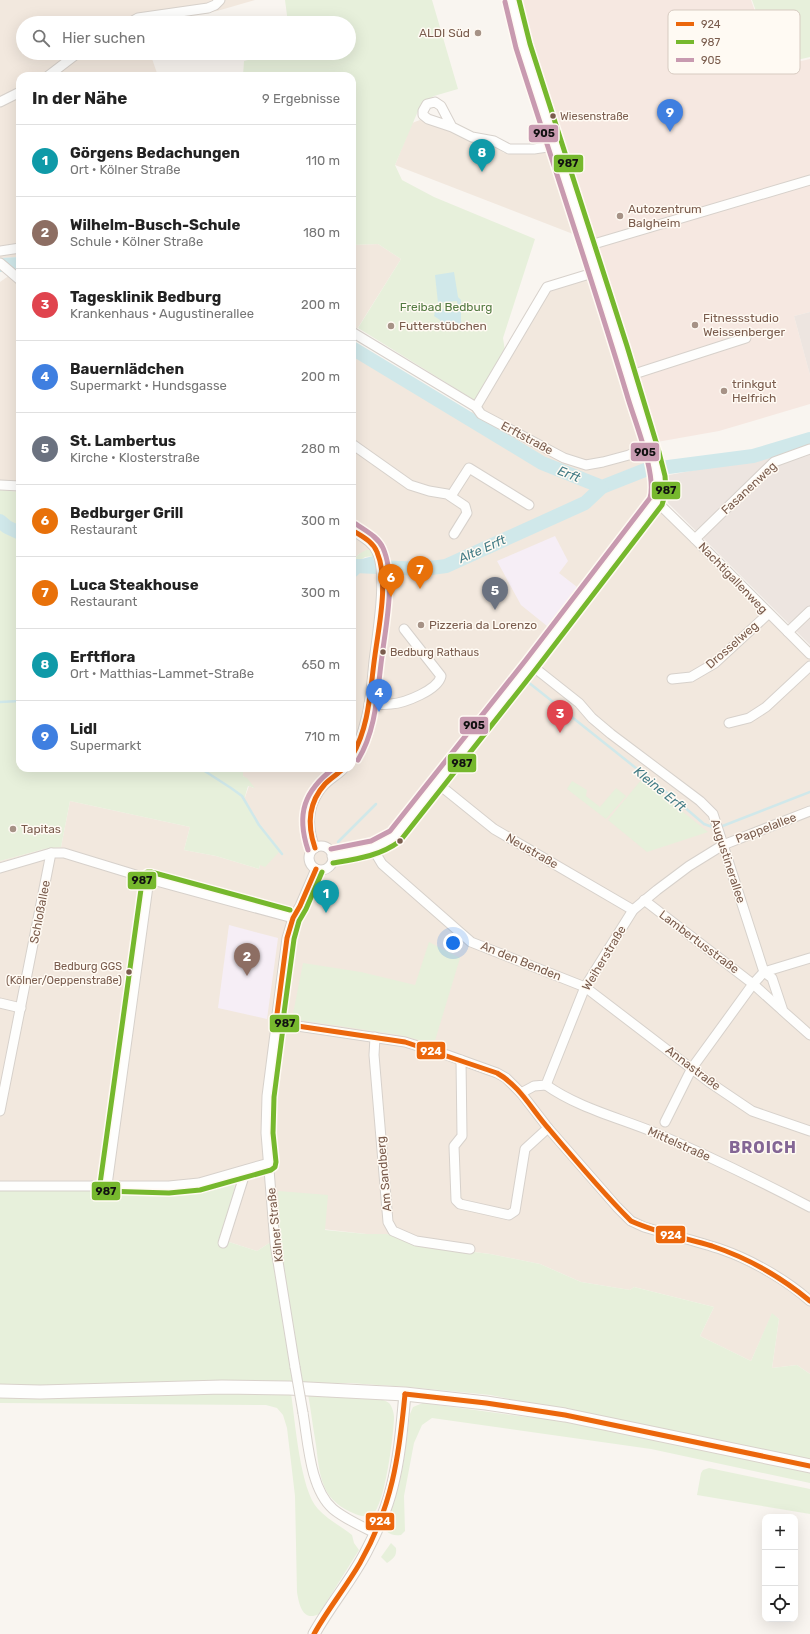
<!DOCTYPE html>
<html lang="de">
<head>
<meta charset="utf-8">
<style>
  :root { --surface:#fff; --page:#f6f6f6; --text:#222; --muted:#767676; --line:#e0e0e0; --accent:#2563eb }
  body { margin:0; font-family:Rubik,sans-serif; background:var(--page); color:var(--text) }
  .controls { position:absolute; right:12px; bottom:12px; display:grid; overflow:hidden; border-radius:8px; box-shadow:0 4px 16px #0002 }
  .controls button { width:36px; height:36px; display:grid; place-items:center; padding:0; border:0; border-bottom:1px solid var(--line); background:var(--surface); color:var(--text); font:20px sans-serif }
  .you { position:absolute; left:453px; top:943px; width:14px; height:14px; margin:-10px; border:3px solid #fff; border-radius:50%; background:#1a73e8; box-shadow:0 0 0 6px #1a73e833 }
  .badge { display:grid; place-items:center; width:26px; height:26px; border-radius:50%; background:var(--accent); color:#fff; font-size:13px; font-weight:700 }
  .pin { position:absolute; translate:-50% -33px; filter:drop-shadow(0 1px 2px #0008) }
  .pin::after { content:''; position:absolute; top:21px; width:14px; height:12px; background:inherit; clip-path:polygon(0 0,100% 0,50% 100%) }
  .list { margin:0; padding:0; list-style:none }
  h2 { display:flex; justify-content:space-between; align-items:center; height:52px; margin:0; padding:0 16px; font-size:17px }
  h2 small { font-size:13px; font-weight:400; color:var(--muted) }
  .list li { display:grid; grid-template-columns:26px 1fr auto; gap:12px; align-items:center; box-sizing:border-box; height:72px; padding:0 16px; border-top:1px solid var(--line) }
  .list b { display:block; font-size:15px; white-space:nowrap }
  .list p { margin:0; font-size:13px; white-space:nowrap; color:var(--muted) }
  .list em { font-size:13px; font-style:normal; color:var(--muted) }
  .icon { flex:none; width:22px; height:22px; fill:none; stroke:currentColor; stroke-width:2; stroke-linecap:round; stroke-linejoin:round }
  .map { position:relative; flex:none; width:810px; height:1634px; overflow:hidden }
  .search { position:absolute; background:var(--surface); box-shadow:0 4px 16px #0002; left:16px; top:16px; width:340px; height:44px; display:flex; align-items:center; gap:10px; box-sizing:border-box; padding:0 14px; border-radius:22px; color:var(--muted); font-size:15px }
  .panel { position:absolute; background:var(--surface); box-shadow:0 4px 16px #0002; left:16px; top:72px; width:340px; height:700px; border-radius:12px }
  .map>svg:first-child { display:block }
</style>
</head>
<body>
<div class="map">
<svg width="810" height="1634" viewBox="0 0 810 1634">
  <rect width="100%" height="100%" fill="#f9f5f0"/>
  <g fill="#f2e8de">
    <path d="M0,0H255L217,11L144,23H23V53H150L158,76H20V257L0,258Z"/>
    <path d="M420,120L438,125L462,136L493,145L504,153L547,152L549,155L574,233L573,234L395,165L412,123Z"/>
    <path d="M378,244L401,259L352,337V245Z"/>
    <path d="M20,268V492L0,490V282Z"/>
    <path d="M591,272L645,442L655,480L660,506L810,649V1374L797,1365L772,1368L779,1319L772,1314L751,1361L700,1336L714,1307L634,1287L630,1290L581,1282L540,1264L490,1254L417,1245L387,1234H366L279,1224L280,1236L257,1251L226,1241L236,1177L199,1188L152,1191L0,1190V861L44,849L61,847L70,801L190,827L184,850L216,856L259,869L260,865L280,850L253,816L244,800L249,786L254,788L243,776V768H352V575L363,569L375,571L373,556L370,550L359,554L352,561V352L466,421L547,285Z"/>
  </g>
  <path fill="#f6e8e1" d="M522,0H751L775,67L810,59V312L794,316L810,375V404L719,431L657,442L559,149Z"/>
  <g fill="#ede5e0">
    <path d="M810,312V375L794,316Z"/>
    <path d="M810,444V645L668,503L664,476L753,459Z"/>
  </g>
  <g fill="#f6eef6">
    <path d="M555,536L568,561L559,573L577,587L547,626L521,605L497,561Z"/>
    <path d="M229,925L278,938L267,1019L218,1008Z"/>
  </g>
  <g fill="#e7f0db">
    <path d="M285,0H432L458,89L434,96L421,104L395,165L402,180L434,197L535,239L503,338L505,351L476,401L358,328L401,259L378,244L352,245V76H243L244,61L277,53H349V23H288Z"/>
    <path d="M752,0H810V57L775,65Z"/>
    <path d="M0,490L20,492V768H243V776L247,778L255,788L248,786L244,800L253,816L281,850L265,867L260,865L259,869L216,856L184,850L190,827L70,801L61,847L44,849L0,861Z"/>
    <path d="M366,550H370L373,556L365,557L352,566V561L359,554Z"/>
    <path d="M642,779L708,832L647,852L608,820Z"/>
    <path d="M572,781L587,790L586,796L600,807L616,788L626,796L606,819L567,789Z"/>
    <path d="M429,942L460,958L434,1044L400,1035L292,1019L303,963L361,972L415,985Z"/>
    <path d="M236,1177L226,1241L257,1251L280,1236L278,1191L328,1195L325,1230L366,1234H387L417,1245L490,1254L540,1264L581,1282L630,1290L634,1287L714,1307L700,1336L751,1361L772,1313L779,1319L772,1368L797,1365L810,1374V1460L490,1395L408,1387L349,1383H290L0,1387V1190L152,1191L199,1188Z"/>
    <path d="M140,1393H291C295,1420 300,1490 318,1509C327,1519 342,1527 352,1535L354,1543L359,1550L319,1614C303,1622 299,1605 297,1592L295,1496L287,1428L283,1415L277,1408L266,1405L0,1403V1395Z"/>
    <path d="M308,1394C324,1395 379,1394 389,1403C392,1406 394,1413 394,1417C394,1433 385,1505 373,1514C367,1518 359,1516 353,1513C343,1509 332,1501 327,1492C319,1478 318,1461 316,1445C313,1428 311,1411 308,1394Z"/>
    <path d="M423,1403L527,1417L562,1419L810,1471V1483L651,1449L432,1418L422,1425L414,1443L404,1496L405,1531L401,1535C395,1536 391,1535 386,1531C384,1521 391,1511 394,1502C404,1473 406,1443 410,1414L413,1407Z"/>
    <path d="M709,1468L810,1489V1514L697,1495L701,1473L703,1470Z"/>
    <path d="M391,1543L396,1548C397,1556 393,1559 387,1563L381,1557Z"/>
  </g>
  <g fill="#d0e8ea">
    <path d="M454,272L458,297L461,300V326L445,329L443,331H441L440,320L434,316L435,312L438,310L458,307L457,301L438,303L435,275Z"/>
    <path d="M373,556L375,571L363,569L352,575V566L358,560Z"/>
  </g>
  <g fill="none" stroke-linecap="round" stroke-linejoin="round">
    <g stroke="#d0e8ea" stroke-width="2.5">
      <path d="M528,682L676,800L704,824L715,828"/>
      <path d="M0,702L20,701"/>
      <path d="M200,768L231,788L242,796L259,825L282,854"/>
      <path d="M720,827L810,792"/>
      <path d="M338,842L376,804"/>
    </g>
    <g stroke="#d0e8ea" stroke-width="14">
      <path d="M0,265L20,264"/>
      <path d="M352,348L542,463L602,487L645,470L753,456L810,439"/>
      <path d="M0,521L7,527L20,533"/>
      <path d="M352,571L357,566C386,567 417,571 446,566L585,503L602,487"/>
    </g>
    <g stroke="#d7d1cb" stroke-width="11">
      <g id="minor">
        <path d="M129,23L138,18L208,8L215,5L220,0"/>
        <path d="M48,76L78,53"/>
        <path d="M0,102L20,92"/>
        <path d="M452,127L428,119L423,115V111L427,104L435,102L441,106L452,127L472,137L494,141L509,149H534L554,146"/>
        <path d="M587,246L810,180"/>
        <path d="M0,251L20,248"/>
        <path d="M0,263L20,280"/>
        <path d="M352,332L476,407L481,414L564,458L586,465L603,462L629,455L650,446"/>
        <path d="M628,376L746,338"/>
        <path d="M476,407L547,287L596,272"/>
        <path d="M352,444L410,485L429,491L447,494L465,506L467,513L454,534"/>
        <path d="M0,485L20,486"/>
        <path d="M451,496L469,468L529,505"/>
        <path d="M656,501L695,539L810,654"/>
        <path d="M352,530C361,536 373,542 377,552C388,574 377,636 374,661C372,681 371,700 366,719C363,732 359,745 352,756"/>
        <path d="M695,539L774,462L810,449"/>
        <path d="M788,632L810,611"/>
        <path d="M531,665L579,703L592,718L611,734L700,801L713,814L764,972L772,978L783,1011L810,1035"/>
        <path d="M672,679L691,677L715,663L768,614"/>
        <path d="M369,704C376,704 384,705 391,704C405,703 438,690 441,676L404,629"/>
        <path d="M729,723L749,718L766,707L810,666"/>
        <path d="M437,783L494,829L633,910"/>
        <circle cx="321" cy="858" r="12"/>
        <path d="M315,848C306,825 307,803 325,784C331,778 339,774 344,768"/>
        <path d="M373,849L382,864L471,942L585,987L709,1082L752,1111L810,1131"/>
        <path d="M332,856C356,852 376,851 395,836L531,665L656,501L659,491L658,477L652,454L620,348L548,126L523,46L512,0"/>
        <path d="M0,868L51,853H64L149,879L293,918"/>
        <path d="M644,900L753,984L692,1068L665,1122"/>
        <path d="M0,1003L21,1008"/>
        <path d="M782,1010L753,984L764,972L810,958"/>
        <path d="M279,1020L284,1024L405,1042L447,1055L497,1073L506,1078L521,1093L548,1128L617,1207L631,1221L644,1227C670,1235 697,1241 723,1250C752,1260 788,1281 810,1301"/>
        <path d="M375,1037L374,1055L388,1222L393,1231L416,1241L470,1249"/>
        <path d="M461,1060L462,1136L454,1146L456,1200L460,1204L509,1215L515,1211L525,1149L548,1128"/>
        <path d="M546,1085C577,1107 616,1117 651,1131C705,1154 758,1180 810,1207"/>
        <path d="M521,1093L534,1086L546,1085L585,987L633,910L657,890L689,866L723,845L810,811"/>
        <path d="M0,1111L51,853"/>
        <path d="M107,1185L149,879"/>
        <path d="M0,1186H169L199,1183L269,1163"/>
        <path d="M223,1243L246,1170"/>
        <path d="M295,1367L275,1243L266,1133L267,1096L276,1026L279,1020L277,1014L287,938L293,918L300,906L316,869"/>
        <path d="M303,1413C308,1442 310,1489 333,1509C345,1519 361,1526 375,1533"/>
      </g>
    </g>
    <g stroke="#d7d1cb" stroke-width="13">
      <path id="tertiary" d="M314,1634C330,1605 351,1581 366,1552C376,1533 387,1508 392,1487C400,1456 402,1425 405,1394"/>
    </g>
    <g stroke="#d9d2cb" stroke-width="15">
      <path id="secondary" d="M0,1391L40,1392L222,1387L289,1388L405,1394L486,1403L565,1415L810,1466"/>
    </g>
    <use href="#minor" stroke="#fefefd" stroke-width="9"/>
    <use href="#tertiary" stroke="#fefefd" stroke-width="11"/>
    <use href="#secondary" stroke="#fefefd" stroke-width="13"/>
    <g stroke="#d7d1cb" stroke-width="11" stroke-linecap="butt">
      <path id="minor-bridge" d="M295,1367L303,1413"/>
    </g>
    <use href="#minor-bridge" stroke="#fefefd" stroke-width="9"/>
    <g stroke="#fffaf3" stroke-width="8">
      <g id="bus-1">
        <path d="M352,530C361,536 373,541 377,552C389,580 379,625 375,655C370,689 370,725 352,756"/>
        <path d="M315,848C307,825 308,803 325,784C331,778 338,774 344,768"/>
        <path d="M279,1020L284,1024L405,1042L497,1073C520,1086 532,1110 549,1129C575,1160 602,1192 631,1221C657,1233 685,1238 712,1246C748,1258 781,1277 810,1301"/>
        <path d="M279,1020L277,1014L287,938L293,918L300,906L316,869"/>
        <path d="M405,1394L486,1403L565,1415L810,1466"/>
        <path d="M314,1634C328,1609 346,1587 360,1563C392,1507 399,1457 405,1394"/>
      </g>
    </g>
    <g stroke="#fffaf3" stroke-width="8">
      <g id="bus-2">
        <path d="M333,863C357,859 380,856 400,841L536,669L662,505L666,491L665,476L659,452L627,346L530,44L519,0"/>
        <path d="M290,910L151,872H147L143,875L100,1184L103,1191L169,1193L200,1190L271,1170L275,1167L276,1162L273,1133L274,1097L283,1028L286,1020L284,1013L294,939L299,921L306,909L322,872"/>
      </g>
    </g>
    <g stroke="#fffaf3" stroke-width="8">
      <g id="bus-3">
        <path d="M356,524C366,531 378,537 383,548C396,577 386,625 382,656C377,692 377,728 358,760"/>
        <path d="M331,849L371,841L390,831L525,661L650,498C657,474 634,420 627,395C592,279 553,164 516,48L505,2"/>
        <path d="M308,850C296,814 304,791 334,768"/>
      </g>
    </g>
    <use href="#bus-1" stroke="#eb660b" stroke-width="5"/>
    <use href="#bus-2" stroke="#76b82d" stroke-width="5"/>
    <use href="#bus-3" stroke="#c89ab0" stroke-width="5"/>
  </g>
  <g fill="#a69286" stroke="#fffaf3" stroke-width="1.5">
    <circle cx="478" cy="33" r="4"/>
    <circle cx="620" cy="216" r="4"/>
    <circle cx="695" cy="325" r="4"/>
    <circle cx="391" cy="326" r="4"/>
    <circle cx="724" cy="391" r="4"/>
    <circle cx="421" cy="625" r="4"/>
    <circle cx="13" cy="829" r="4"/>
  </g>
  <g fill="#7a5c4d" stroke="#fffaf3" stroke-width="1.5">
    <circle cx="553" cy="116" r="3.5"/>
    <circle cx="383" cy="652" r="3.5"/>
    <circle cx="400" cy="841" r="3.5"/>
    <circle cx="129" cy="972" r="3.5"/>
  </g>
  <g text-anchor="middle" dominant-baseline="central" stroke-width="3" stroke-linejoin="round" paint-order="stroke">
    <g font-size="11" fill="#7a5c4d" stroke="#fffaf3" text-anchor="start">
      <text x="560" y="116">Wiesenstraße</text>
      <text x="390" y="652">Bedburg Rathaus</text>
      <text x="122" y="966" text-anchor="end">Bedburg GGS<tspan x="122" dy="14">(Kölner/Oeppenstraße)</tspan></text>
    </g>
    <g font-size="12" fill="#7a5c4d" stroke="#fffaf3" text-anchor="start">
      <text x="470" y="33" text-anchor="end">ALDI Süd</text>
      <text x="628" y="209">Autozentrum<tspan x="628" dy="14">Balgheim</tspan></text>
      <text x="703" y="318">Fitnessstudio<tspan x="703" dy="14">Weissenberger</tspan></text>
      <text x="399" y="326">Futterstübchen</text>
      <text x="732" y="384">trinkgut<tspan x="732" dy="14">Helfrich</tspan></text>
      <text x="429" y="625">Pizzeria da Lorenzo</text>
      <text x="21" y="829">Tapitas</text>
    </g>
    <g font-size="12" fill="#537a41" stroke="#fffaf3">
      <text x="446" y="307">Freibad Bedburg</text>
    </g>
    <g font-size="12" fill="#7a5c4d" stroke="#fffaf3">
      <text transform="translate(527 438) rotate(28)">Erftstraße</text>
      <text transform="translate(749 488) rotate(-43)">Fasanenweg</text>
      <text transform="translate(733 578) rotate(46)">Nachtigallenweg</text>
      <text transform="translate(732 645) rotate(-41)">Drosselweg</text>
      <text transform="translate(766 828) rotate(-21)">Pappelallee</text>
      <text transform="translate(532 851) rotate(30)">Neustraße</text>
      <text transform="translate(728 861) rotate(72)">Augustinerallee</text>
      <text transform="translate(40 912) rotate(-79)">Schloßallee</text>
      <text transform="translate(699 942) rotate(37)">Lambertusstraße</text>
      <text transform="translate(604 958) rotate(-59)">Weiherstraße</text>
      <text transform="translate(521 961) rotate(22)">An den Benden</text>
      <text transform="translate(693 1068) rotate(37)">Annastraße</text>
      <text transform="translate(679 1144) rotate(24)">Mittelstraße</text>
      <text transform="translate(384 1174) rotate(-95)">Am Sandberg</text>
      <text transform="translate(275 1225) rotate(-96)">Kölner Straße</text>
    </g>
    <g font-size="13" font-style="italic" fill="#437c86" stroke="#fffaf3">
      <text transform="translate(569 474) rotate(22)">Erft</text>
      <text transform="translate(482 549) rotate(-24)">Alte Erft</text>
      <text transform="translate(660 789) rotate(39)">Kleine Erft</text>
    </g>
    <g font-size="16" font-weight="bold" letter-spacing="1" fill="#846695" stroke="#fffaf3">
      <text x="763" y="1147">BROICH</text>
    </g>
  </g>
  <rect x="668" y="10" width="132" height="64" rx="6" fill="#fffaf3" stroke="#d7cbc1" stroke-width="1"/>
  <rect x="676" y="22" width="18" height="4" fill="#eb660b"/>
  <rect x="676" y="40" width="18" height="4" fill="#76b82d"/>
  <rect x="676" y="58" width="18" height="4" fill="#c89ab0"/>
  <g font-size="11" fill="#7a5c4d">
    <text x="701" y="28">924</text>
    <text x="701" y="46">987</text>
    <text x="701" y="64">905</text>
  </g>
  <g stroke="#fffaf3" stroke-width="1.5">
    <rect x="528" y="124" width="31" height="19" rx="4" fill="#c89ab0"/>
    <rect x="553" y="154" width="31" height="19" rx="4" fill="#76b82d"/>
    <rect x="630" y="442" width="30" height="20" rx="4" fill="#c89ab0"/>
    <rect x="651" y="481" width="30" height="19" rx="4" fill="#76b82d"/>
    <rect x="459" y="716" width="30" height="19" rx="4" fill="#c89ab0"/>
    <rect x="447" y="753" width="30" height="20" rx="4" fill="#76b82d"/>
    <rect x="127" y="871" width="30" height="19" rx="4" fill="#76b82d"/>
    <rect x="269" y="1014" width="31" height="19" rx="4" fill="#76b82d"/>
    <rect x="416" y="1041" width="30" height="19" rx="4" fill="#eb660b"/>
    <rect x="91" y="1181" width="30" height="20" rx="4" fill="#76b82d"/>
    <rect x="655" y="1225" width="31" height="19" rx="4" fill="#eb660b"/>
    <rect x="365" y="1512" width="30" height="19" rx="4" fill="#eb660b"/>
  </g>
  <g font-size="11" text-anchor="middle" font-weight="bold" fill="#fff">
    <text x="431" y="1055">924</text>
    <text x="671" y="1239">924</text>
    <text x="380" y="1525">924</text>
  </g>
  <g font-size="11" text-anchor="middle" font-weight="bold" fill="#111">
    <text x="544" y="137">905</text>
    <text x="568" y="167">987</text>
    <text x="645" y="456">905</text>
    <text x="666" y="494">987</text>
    <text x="474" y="729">905</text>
    <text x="462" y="767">987</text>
    <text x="142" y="884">987</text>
    <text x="285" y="1027">987</text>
    <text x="106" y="1195">987</text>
  </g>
</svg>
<div class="controls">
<button>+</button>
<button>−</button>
<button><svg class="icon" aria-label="locate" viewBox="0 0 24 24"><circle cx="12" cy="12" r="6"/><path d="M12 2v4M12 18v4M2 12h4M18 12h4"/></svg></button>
</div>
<div class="you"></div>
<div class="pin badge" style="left:326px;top:913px;background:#0f9aa8">1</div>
<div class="pin badge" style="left:247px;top:976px;background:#8d6e63">2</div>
<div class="pin badge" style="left:560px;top:733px;background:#e0444e">3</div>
<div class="pin badge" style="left:379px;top:712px;background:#3f7fe0">4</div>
<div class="pin badge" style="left:495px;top:610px;background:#6b7280">5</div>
<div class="pin badge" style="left:391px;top:597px;background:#e8710a">6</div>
<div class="pin badge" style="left:420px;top:589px;background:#e8710a">7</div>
<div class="pin badge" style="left:482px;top:172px;background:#0f9aa8">8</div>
<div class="pin badge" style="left:670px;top:132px;background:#3f7fe0">9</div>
<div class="search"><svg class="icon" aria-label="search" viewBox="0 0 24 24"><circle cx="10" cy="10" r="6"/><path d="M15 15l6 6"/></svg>Hier suchen</div>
<section class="panel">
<h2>In der Nähe<small>9 Ergebnisse</small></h2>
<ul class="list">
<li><span class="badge" style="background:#0f9aa8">1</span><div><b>Görgens Bedachungen</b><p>Ort · Kölner Straße</p></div><em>110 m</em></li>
<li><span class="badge" style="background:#8d6e63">2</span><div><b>Wilhelm-Busch-Schule</b><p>Schule · Kölner Straße</p></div><em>180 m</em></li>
<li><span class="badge" style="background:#e0444e">3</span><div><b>Tagesklinik Bedburg</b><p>Krankenhaus · Augustinerallee</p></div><em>200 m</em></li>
<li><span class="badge" style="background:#3f7fe0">4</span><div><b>Bauernlädchen</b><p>Supermarkt · Hundsgasse</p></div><em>200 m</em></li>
<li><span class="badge" style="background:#6b7280">5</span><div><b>St. Lambertus</b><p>Kirche · Klosterstraße</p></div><em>280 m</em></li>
<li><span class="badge" style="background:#e8710a">6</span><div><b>Bedburger Grill</b><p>Restaurant</p></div><em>300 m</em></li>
<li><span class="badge" style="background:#e8710a">7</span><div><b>Luca Steakhouse</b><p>Restaurant</p></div><em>300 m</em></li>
<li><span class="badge" style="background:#0f9aa8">8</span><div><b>Erftflora</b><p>Ort · Matthias-Lammet-Straße</p></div><em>650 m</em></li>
<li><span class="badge" style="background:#3f7fe0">9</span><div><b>Lidl</b><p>Supermarkt</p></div><em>710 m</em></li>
</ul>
</section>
</div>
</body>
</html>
